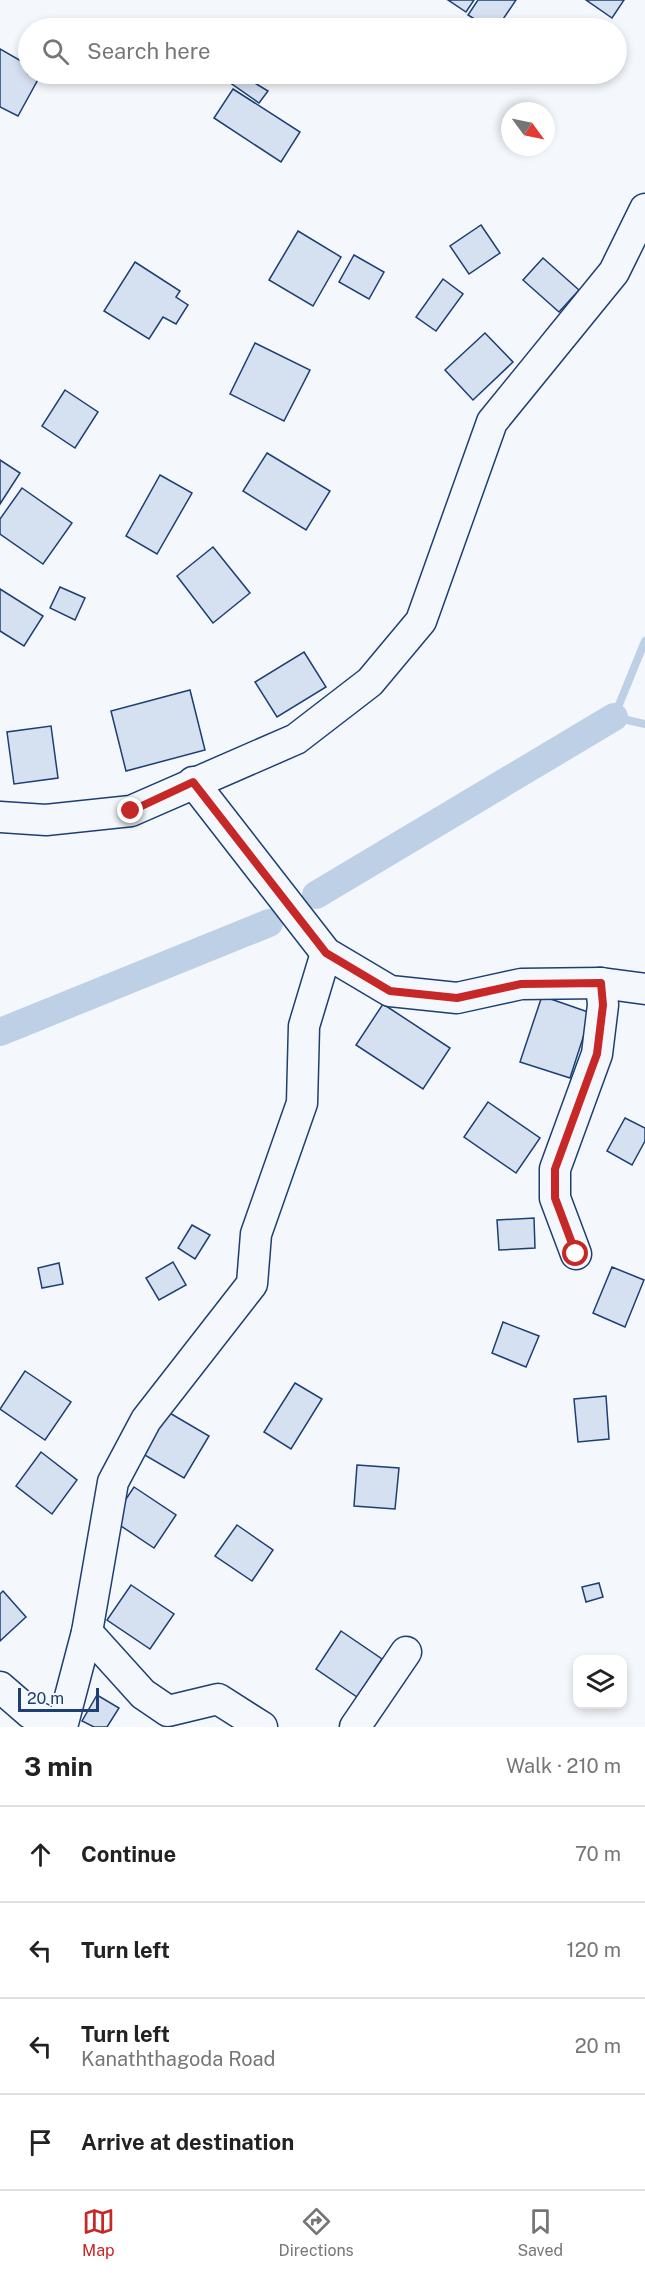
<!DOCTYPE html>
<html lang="en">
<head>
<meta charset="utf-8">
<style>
  :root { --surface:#fff; --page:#f2f2f2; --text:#222; --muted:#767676; --line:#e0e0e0; --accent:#c62828 }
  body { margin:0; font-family:"Public Sans",sans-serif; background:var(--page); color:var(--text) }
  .controls { position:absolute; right:18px; bottom:18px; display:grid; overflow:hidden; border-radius:12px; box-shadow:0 3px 9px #0003 }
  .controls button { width:54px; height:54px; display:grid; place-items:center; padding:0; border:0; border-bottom:2px solid var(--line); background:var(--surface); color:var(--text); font:30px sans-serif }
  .compass { position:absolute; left:501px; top:102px; width:54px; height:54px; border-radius:50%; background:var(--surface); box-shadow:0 3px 9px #0003; rotate:123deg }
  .scale { position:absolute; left:18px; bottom:15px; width:81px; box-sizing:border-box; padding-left:6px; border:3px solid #1d3f73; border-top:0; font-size:16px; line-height:21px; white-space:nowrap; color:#1d3f73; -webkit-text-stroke:4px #f4f7fb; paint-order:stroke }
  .stop { position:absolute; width:18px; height:18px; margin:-14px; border:4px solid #c62828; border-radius:50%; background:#fff }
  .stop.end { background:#c62828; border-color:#fff; box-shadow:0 2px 6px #0008 }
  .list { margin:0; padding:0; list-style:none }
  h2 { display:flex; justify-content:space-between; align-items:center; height:78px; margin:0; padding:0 24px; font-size:26px }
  h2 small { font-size:20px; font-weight:400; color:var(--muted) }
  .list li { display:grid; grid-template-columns:39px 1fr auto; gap:18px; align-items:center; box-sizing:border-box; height:96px; padding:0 24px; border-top:2px solid var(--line) }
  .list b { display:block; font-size:22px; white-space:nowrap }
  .list p { margin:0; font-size:20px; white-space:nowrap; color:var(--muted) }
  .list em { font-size:20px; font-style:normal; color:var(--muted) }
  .icon { flex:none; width:33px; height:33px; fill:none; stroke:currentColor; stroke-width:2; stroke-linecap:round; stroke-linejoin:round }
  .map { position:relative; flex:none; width:645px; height:1727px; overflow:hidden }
  .search { position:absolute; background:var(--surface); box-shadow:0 3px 9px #0003; left:18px; right:18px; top:18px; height:66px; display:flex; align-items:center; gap:15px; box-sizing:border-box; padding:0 21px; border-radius:33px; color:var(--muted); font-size:22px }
  .sheet { height:462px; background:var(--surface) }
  nav { display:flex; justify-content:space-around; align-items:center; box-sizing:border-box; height:84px; border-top:2px solid var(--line); background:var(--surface); font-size:16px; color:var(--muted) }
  nav a { display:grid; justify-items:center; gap:3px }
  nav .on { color:var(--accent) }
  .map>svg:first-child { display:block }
</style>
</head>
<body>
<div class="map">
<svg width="645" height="1727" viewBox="0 0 645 1727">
  <rect width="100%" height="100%" fill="#f4f7fb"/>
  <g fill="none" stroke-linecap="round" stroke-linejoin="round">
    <path stroke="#bed0e5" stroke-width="8" d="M645,641L614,717L645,724"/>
    <g stroke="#bed0e5" stroke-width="28">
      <path d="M316,895L614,717"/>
      <path d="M0,1032L269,923"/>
    </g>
  </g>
  <g fill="#d5e0f0" stroke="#1d3f73" stroke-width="1.5">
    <path d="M448,0H474L466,12Z"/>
    <path d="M478,0H516L497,28H489L468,15Z"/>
    <path d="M586,0H624L612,18Z"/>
    <path d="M0,49L28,65V74H41L18,116L0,107Z"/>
    <path d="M240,74L268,91L259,103L232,84Z"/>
    <path d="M233,89L300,132L281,162L214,118Z"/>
    <path d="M481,225L500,253L469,274L450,246Z"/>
    <path d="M298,231L341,257L313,306L269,280Z"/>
    <path d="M354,255L384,272L369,299L339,282Z"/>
    <path d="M543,258L579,290L559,312L523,280Z"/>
    <path d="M135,262L180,291L176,297L188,305L176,324L163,317L149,339L104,311Z"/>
    <path d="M443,279L463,294L436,331L416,317Z"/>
    <path d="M485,333L513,362L473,400L445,370Z"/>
    <path d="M255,343L310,370L284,421L230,394Z"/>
    <path d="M65,390L98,412L75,448L42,426Z"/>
    <path d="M267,453L330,491L306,530L243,491Z"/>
    <path d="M0,460L20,473L0,504Z"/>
    <path d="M160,475L192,493L157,554L126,536Z"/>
    <path d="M22,488L72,523L43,564L0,534V519Z"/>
    <path d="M213,547L250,593L213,623L177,576Z"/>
    <path d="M60,587L85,598L75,620L50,608Z"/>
    <path d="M0,589L43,616L24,646L0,631Z"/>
    <path d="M304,652L326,687L277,717L255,682Z"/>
    <path d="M190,690L205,750L126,771L111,711Z"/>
    <path d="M51,726L58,778L14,784L7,732Z"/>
    <path d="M542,996L591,1013L570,1078L520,1062Z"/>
    <path d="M383,1004L450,1048L423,1089L356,1045Z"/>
    <path d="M488,1102L540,1138L516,1173L464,1137Z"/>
    <path d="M625,1118L645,1128V1141L632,1165L607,1151Z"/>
    <path d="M534,1218L535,1248L499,1250L497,1220Z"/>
    <path d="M192,1225L210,1235L195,1259L178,1248Z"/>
    <path d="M173,1262L186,1285L159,1300L146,1278Z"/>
    <path d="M59,1263L63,1284L42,1288L38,1268Z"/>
    <path d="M612,1267L644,1280L625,1327L593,1313Z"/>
    <path d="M503,1322L539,1336L526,1367L492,1353Z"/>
    <path d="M25,1371L71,1402L45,1440L0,1409Z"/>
    <path d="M295,1383L322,1399L291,1449L264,1432Z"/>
    <path d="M606,1396L609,1439L578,1442L574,1399Z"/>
    <path d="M168,1412L209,1436L184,1478L143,1454Z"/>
    <path d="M41,1452L77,1480L52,1514L16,1486Z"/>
    <path d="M357,1465L399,1468L395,1509L354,1506Z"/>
    <path d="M134,1487L176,1515L154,1548L112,1520Z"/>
    <path d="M237,1525L273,1550L252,1581L215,1556Z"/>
    <path d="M599,1583L603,1597L586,1602L582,1587Z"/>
    <path d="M131,1585L174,1614L150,1649L107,1620Z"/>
    <path d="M3,1591L26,1617L0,1641V1594Z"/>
    <path d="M341,1631L382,1659L357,1697L316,1669Z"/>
    <path d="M97,1695L119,1708L107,1727H94L82,1721Z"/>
  </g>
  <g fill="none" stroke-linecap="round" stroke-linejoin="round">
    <g stroke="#1d3f73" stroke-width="33">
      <g id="minor">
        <path d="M193,782L326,953L390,991L457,998L521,984L601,983L645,989"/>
        <path d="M0,817L46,820L131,811L296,739L370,682L421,621L492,422L614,272L645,209"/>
        <path d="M576,1254L555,1198V1169L597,1054L603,1005L601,983"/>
        <path d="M87,1632L143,1694L168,1711L218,1699L262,1727"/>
        <path d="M0,1687L30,1713L58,1727"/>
        <path d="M62,1727L87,1632L113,1482L146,1420L252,1284L256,1234L302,1103L304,1026L326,953"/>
        <path d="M355,1727L406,1652"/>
      </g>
    </g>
    <use href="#minor" stroke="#f4f7fb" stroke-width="30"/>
  </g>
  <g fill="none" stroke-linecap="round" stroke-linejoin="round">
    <path stroke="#c62828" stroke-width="8" d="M131,811L193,782L326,953L390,991L457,998L521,984L601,983L603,1005L597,1054L555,1169V1198L576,1254"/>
  </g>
</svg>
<div class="controls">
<button><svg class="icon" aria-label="layers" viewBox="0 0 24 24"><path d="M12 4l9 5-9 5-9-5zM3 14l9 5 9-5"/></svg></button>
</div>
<svg class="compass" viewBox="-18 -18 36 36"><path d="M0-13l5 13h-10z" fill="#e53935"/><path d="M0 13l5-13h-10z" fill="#767676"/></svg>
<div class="scale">20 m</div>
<div class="stop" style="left:576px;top:1254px"></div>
<div class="stop end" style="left:131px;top:811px"></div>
<div class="search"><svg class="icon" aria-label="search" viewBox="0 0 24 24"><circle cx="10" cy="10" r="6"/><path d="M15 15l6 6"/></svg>Search here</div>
</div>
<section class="sheet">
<h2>3 min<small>Walk · 210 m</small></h2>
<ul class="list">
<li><svg class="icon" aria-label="ahead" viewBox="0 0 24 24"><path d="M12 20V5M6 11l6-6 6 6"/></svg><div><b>Continue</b></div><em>70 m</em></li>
<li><svg class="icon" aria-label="left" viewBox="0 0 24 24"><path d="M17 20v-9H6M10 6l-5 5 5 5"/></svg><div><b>Turn left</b></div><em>120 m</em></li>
<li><svg class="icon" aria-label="left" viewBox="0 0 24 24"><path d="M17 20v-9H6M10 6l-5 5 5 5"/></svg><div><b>Turn left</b><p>Kanaththagoda Road</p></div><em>20 m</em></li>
<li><svg class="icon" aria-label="arrive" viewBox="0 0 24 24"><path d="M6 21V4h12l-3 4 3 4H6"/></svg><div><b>Arrive at destination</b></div></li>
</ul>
</section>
<nav>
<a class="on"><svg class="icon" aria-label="map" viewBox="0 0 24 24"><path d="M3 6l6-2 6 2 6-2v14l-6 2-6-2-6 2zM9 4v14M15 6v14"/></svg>Map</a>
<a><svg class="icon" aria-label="directions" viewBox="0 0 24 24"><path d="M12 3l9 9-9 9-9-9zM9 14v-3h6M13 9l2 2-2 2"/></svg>Directions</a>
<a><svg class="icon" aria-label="saved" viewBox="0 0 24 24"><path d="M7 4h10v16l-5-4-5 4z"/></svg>Saved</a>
</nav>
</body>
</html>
